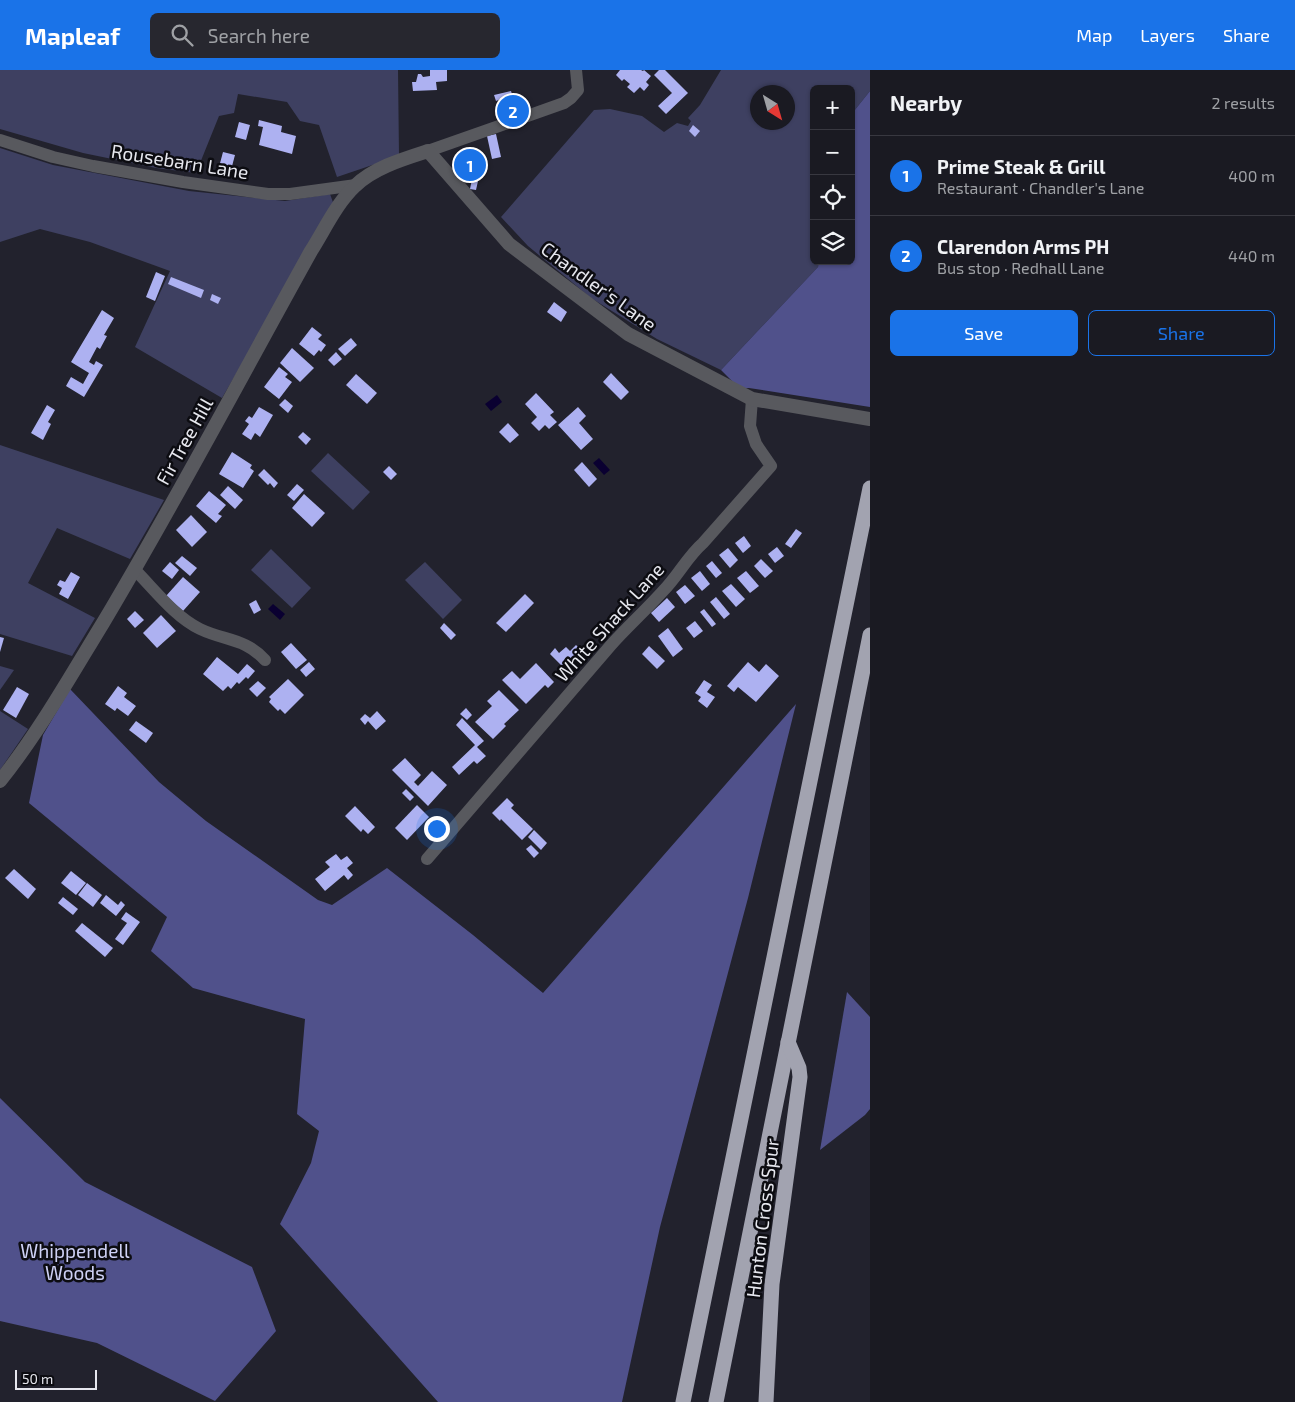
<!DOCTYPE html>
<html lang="en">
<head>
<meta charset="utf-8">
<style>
  :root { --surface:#1a1a22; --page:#27272f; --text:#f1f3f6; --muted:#9fa1a5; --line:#383840; --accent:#1a73e8 }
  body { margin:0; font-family:"Exo 2",sans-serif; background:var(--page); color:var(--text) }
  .controls { position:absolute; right:15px; top:15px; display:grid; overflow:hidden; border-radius:8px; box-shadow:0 1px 4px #0004 }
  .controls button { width:45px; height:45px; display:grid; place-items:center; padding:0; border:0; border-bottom:1px solid var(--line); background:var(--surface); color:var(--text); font:25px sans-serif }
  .compass { position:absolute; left:750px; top:15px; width:45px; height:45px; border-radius:50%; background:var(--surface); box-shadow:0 1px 4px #0004; rotate:143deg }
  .scale { position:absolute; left:15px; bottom:12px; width:82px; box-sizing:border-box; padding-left:5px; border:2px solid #e6e7ee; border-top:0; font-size:14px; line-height:18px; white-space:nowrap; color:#e6e7ee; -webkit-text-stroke:4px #0c0c11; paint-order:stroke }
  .you { position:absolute; left:436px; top:758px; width:18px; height:18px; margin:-12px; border:4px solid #fff; border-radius:50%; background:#1a73e8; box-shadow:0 0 0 8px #1a73e833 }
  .badge { display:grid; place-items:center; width:32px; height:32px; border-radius:50%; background:var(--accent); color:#fff; font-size:16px; font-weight:700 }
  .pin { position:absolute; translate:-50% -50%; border:2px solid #fff; box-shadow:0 1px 5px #0006 }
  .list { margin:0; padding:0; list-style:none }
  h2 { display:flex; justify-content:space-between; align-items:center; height:65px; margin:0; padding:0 20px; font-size:21px }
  h2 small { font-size:16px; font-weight:400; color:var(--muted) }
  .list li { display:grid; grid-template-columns:32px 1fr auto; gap:15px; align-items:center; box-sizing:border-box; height:80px; padding:0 20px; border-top:1px solid var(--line) }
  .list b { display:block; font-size:19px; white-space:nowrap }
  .list p { margin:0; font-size:16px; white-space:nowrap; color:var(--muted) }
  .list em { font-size:16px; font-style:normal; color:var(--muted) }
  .actions { display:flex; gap:10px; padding:15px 20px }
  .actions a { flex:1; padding:11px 0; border:1px solid var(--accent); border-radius:8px; text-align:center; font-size:18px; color:var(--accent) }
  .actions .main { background:var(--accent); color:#fff }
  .icon { flex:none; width:28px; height:28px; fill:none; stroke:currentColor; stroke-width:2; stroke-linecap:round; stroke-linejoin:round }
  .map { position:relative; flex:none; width:870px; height:1332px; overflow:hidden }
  header { display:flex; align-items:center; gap:30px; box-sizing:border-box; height:70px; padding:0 25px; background:var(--accent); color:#fff }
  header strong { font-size:24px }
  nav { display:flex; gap:28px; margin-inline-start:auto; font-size:18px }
  .search { width:350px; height:45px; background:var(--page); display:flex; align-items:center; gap:12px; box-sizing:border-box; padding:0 18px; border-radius:8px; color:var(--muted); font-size:19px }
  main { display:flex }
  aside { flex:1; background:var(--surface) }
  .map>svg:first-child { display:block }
</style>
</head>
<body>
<header>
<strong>Mapleaf</strong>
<div class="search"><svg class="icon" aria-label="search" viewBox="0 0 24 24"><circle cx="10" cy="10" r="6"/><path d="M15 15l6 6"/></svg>Search here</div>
<nav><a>Map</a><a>Layers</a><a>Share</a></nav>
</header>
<main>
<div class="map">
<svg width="870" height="1332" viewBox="0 0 870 1332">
  <rect width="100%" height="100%" fill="#22222d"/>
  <g fill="#3e4061" fill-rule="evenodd">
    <path d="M0,0H398L399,86L337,107L319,55L300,51L287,32L238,24L234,43L219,46L196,103L156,98L83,83L0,59Z"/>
    <path d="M721,0H870V21L854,41L851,60V19H814V191H820L819,196L721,300L657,269L591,228L528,176L501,147L594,40L610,39L642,46L664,62L677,53L688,56L691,51L688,48L700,35ZM758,22H788V52H758Z"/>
    <path d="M0,78L53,95L189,121L285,131L330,124L334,135L222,328L135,277L170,201L90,172L40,159L0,172Z"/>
    <path d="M0,375L164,430L130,489L57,458L28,513L95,548L72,586L0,564Z"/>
    <path d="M328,383L370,422L353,440L311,401Z"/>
    <path d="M271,479L311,518L292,538L251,500Z"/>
    <path d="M425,492L462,530L443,549L405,510Z"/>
    <path d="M0,596L14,600L0,620Z"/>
    <path d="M0,641L28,659L0,700Z"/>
  </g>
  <g fill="#50518b">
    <path d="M870,21V337L749,318H739L721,300L818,197L820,191H851V60L854,41Z"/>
    <path d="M70,619L159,712L206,751L318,830L332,835L387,798L473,865L543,923L796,634L748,828L660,1157L622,1332H438L280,1154L311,1093L319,1061L297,1044L305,949L193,918L151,881L167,847L29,733L43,665Z"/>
    <path d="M847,922L870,947V1039L865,1045L820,1080Z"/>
    <path d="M0,1028L85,1112L252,1197L276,1261L215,1331L97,1273L0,1251Z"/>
  </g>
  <g fill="#0a0031">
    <path d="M497,325L502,332L491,341L485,334Z"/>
    <path d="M599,388L610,400L604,405L593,393Z"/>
    <path d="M273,534L285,544L280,550L268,539Z"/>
  </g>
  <g fill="#adb1f1">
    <path d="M430,0H447V11L436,12L437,20L413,21L412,12H416L418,4H421L423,7L430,6Z"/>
    <path d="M620,0H641L643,1L644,0L651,6L646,12L649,15L644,21L640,17L634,23L627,17L630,14L624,9L622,11L616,5Z"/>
    <path d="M659,0H665L688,23L666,44L658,36L672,23L654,5Z"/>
    <path d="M511,21L513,27L507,28L511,45L505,46L501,29L496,31L494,25Z"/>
    <path d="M259,50L282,56L281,62L296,66L292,84L259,75L263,57L258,56Z"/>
    <path d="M239,52L250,55L246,70L235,67Z"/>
    <path d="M693,55L700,61L695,67L689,61Z"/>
    <path d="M496,64L501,87L492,89L487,66Z"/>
    <path d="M462,80L484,84L476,120L470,119L472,109L456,106Z"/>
    <path d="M223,82L235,85L231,100L219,97Z"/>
    <path d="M156,202L165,206L155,231L146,227Z"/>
    <path d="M171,207L204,220L201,228L168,214Z"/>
    <path d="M212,224L221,228L218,234L210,230Z"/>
    <path d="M554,232L567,242L561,252L547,242Z"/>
    <path d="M102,240L114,248L104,265L107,266L100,279L97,277L89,292L94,295L96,291L103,295L84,327L66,316L71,307L83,314L89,303L71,292Z"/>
    <path d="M312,257L322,265L318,269L326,275L321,282L319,280L314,286L299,274Z"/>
    <path d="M351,268L357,275L345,286L338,279Z"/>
    <path d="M292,278L314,298L300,312L280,293Z"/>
    <path d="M336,282L342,289L334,296L328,290Z"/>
    <path d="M279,297L288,304L285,307L292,312L279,329L264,317Z"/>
    <path d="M611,303L629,322L621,330L603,312Z"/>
    <path d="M356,304L377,323L367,334L346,315Z"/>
    <path d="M536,323L554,342L550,345L557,352L549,359L545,355L539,361L531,353L537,347L525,334Z"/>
    <path d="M285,329L293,336L288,343L279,335Z"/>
    <path d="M47,335L55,340L48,352L51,354L43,370L31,363Z"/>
    <path d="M259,337L273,345L260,367L255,363L251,370L242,364L249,354L245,351L249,346L252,348Z"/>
    <path d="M578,337L586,346L579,353L593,369L581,380L558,355Z"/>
    <path d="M508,353L519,365L510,373L499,362Z"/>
    <path d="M303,362L311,369L306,375L298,367Z"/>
    <path d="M232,382L252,395L250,398L254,401L243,418L219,404Z"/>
    <path d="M582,392L597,409L589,417L574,400Z"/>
    <path d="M389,396L397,404L391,410L383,402Z"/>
    <path d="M264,399L278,413L274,418L270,413L268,415L258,405Z"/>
    <path d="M297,414L304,420L294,431L287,425Z"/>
    <path d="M228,416L243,430L235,439L220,425Z"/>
    <path d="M209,421L226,435L218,444L222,446L216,453L196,436Z"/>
    <path d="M304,424L325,443L312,457L292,438Z"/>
    <path d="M191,445L207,462L192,477L176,460Z"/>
    <path d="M796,459L802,463L791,478L785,474Z"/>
    <path d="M744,466L751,476L743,483L735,473Z"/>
    <path d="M777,477L784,486L775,493L768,484Z"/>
    <path d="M728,478L738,490L730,498L719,485Z"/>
    <path d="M182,486L197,498L190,506L175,493Z"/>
    <path d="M761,489L773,501L765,508L754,496Z"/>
    <path d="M712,491L722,503L716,508L706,496Z"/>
    <path d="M170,492L179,500L172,509L162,501Z"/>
    <path d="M700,501L710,514L702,521L691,508Z"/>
    <path d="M746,501L759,516L750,523L737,508Z"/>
    <path d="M71,502L80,507L68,529L59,524L62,518L57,515L60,510L65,512Z"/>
    <path d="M183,507L200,522L183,541L166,526Z"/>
    <path d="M731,514L745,529L736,537L722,521Z"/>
    <path d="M685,515L695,526L685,534L676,522Z"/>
    <path d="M525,524L534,533L506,562L496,553Z"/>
    <path d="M716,527L730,544L724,549L710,532Z"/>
    <path d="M667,528L675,537L659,552L651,543Z"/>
    <path d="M256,530L261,540L254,544L249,534Z"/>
    <path d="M704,539L716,554L712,557L700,542Z"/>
    <path d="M135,541L144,550L135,558L127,549Z"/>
    <path d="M161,545L176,561L157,578L143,563Z"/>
    <path d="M695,551L703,561L694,568L686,558Z"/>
    <path d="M444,553L456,565L451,570L440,558Z"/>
    <path d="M668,558L683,579L673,587L658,566Z"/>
    <path d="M0,567L4,568L0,582Z"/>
    <path d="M291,573L307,590L296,599L281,582Z"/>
    <path d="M576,575L582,581L575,587L577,589L572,595L570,593L564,598L550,584L555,578L559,583L566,577L570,581Z"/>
    <path d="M649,576L665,591L657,599L642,584Z"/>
    <path d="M217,587L238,604L247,594L255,601L248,609L246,607L239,614L237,612L231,619L228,616L223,621L203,604Z"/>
    <path d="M309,592L315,599L306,607L300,600Z"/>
    <path d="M748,592L759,602L766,594L779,606L756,632L738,617L734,622L727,616Z"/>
    <path d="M536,593L554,612L548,618L545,615L526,634L502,610L512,601L520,609Z"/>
    <path d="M288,609L304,625L285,644L280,639L278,641L269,632L271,629L269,627Z"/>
    <path d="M704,610L712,615L707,622L715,627L707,638L698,631L701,627L695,623Z"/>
    <path d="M258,611L266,618L257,627L249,619Z"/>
    <path d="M118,616L127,623L124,627L136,636L128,646L117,638L115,641L105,634Z"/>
    <path d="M17,617L29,624L16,648L3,640Z"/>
    <path d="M499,620L519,640L504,654L506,656L493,669L475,652L492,636L487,631Z"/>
    <path d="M466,638L472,645L467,650L460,644Z"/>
    <path d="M377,641L386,651L376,660L368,651L365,655L360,649L365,644L370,648Z"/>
    <path d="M462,648L484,671L477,677L486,686L477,694L474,691L459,705L452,697L475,675L456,655Z"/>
    <path d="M136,651L153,663L146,673L129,660Z"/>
    <path d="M405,688L421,705L414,712L418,716L432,701L447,715L428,736L392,700Z"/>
    <path d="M406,719L414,727L410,731L402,723Z"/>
    <path d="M507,728L514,735L511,738L533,759L522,770L501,749L500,751L492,743Z"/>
    <path d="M417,735L429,747L407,770L395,758Z"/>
    <path d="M355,736L375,757L368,764L363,759L361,762L345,746Z"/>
    <path d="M534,760L547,773L541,780L528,767Z"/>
    <path d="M531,775L539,783L534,788L526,779Z"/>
    <path d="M336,784L341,790L347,786L353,793L347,798L353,805L348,810L344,805L325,821L315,809L330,797L325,792Z"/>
    <path d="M14,799L36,819L28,829L5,808Z"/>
    <path d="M71,801L86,813L76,825L61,813Z"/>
    <path d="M87,813L102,825L93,837L78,825Z"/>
    <path d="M106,825L118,835L121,831L125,835L116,846L100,833Z"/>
    <path d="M63,827L78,839L73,845L58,833Z"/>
    <path d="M126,842L140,852L123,875L115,869L127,853L121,849Z"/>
    <path d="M82,853L113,878L105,887L75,861Z"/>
  </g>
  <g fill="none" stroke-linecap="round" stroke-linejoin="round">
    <g stroke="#58595e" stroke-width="12">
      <path d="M0,70L53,87L93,96L183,112L268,124H290L356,115"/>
      <path d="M428,81L564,33L571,28L578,20L576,0"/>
      <path d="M135,500C155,520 174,546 200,559C225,571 245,568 265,590"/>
      <path d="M427,789L611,575C628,556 646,540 663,521C678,506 687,487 703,473L771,396L756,374L750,356L752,329"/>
    </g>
    <path stroke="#58595e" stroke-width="14" d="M0,711C39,662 70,607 103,553C176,431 242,305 311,181C325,159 336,134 355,116C373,98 403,89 428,81L509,174L628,264L752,329L870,349"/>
    <g stroke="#a2a3b0" stroke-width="15">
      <path d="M683,1332L870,418"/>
      <path d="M716,1332L870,565"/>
      <path d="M766,1332L772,1214L800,1007L799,998L788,972"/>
    </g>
  </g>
  <g text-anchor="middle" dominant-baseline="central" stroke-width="5" stroke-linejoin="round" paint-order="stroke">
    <g font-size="19" fill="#e6e7ee" stroke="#0c0c11">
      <text transform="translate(180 91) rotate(9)">Rousebarn Lane</text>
      <text transform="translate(599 216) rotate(36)">Chandler's Lane</text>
      <text transform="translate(184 371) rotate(-61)">Fir Tree Hill</text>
      <text transform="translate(609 552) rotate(-48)">White Shack Lane</text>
      <text transform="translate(762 1148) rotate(-83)">Hunton Cross Spur</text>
    </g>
    <g font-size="19" fill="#ced1f5" stroke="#0c0c11">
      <text x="75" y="1180">Whippendell<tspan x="75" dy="22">Woods</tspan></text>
    </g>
  </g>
</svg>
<div class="controls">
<button>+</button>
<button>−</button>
<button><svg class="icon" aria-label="locate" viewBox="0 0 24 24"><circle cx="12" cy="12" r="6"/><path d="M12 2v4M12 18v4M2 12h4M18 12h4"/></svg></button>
<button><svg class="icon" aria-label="layers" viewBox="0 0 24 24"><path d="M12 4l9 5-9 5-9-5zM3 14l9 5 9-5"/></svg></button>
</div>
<svg class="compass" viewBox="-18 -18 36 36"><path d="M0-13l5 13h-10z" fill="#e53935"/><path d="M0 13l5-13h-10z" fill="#9fa1a5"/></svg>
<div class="scale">50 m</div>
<div class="you"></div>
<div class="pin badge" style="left:470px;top:95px">1</div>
<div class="pin badge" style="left:513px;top:41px">2</div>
</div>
<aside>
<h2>Nearby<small>2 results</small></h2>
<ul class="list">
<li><span class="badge">1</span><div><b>Prime Steak &amp; Grill</b><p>Restaurant · Chandler's Lane</p></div><em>400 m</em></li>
<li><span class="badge">2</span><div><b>Clarendon Arms PH</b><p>Bus stop · Redhall Lane</p></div><em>440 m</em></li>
</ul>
<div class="actions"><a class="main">Save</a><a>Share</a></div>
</aside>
</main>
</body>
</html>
